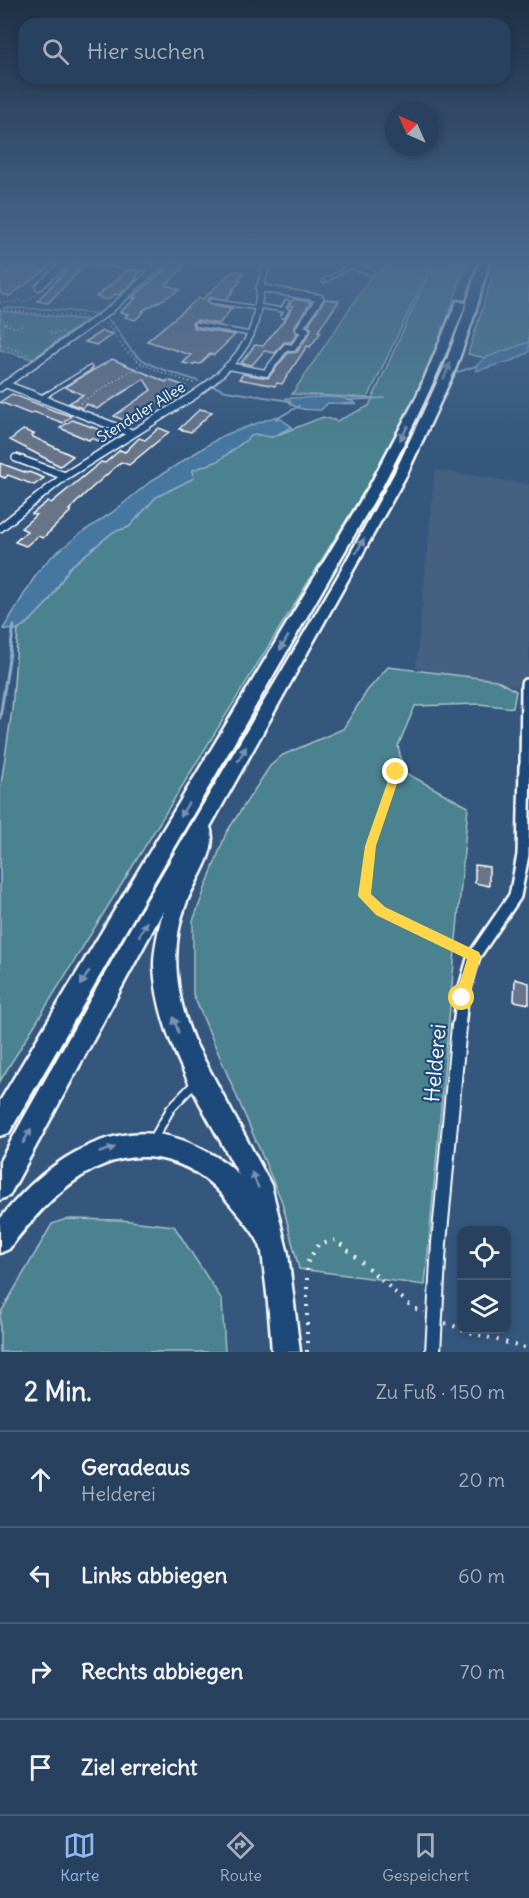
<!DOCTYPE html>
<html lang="de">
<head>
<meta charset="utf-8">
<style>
  :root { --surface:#28415e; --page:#344c67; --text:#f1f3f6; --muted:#a5afbc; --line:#445a73; --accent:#90b9f0 }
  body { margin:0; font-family:Delius,sans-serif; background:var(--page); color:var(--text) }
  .controls { position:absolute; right:18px; bottom:18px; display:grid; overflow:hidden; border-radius:12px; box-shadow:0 3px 9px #0003 }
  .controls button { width:54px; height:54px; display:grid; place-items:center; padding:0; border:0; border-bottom:2px solid var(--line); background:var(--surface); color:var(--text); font:30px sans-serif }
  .compass { position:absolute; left:385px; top:102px; width:54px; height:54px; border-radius:50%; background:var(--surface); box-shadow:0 3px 9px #0003; rotate:315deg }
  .stop { position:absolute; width:18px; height:18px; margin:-14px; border:4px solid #ffd54a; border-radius:50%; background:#fff }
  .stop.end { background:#ffd54a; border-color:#fff; box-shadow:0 2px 6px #0008 }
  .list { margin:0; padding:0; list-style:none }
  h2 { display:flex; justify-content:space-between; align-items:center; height:78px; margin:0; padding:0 24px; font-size:26px }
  h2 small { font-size:20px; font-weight:400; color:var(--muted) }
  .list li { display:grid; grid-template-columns:39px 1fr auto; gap:18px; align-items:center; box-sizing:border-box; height:96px; padding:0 24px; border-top:2px solid var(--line) }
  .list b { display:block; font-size:22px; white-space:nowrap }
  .list p { margin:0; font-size:20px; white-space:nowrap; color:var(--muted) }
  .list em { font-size:20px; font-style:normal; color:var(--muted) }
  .icon { flex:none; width:33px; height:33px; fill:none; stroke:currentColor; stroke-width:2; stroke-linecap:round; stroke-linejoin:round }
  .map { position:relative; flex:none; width:529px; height:1352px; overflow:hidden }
  .search { position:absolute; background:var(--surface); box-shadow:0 3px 9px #0003; left:18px; right:18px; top:18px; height:66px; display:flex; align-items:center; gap:15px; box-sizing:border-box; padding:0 21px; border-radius:18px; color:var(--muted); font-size:22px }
  .sheet { height:462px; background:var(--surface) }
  nav { display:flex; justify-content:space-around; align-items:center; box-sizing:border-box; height:84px; border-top:2px solid var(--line); background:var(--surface); font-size:16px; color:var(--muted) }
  nav a { display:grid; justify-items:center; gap:3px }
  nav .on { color:var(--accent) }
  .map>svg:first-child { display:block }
</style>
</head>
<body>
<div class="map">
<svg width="529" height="1352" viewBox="0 0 529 1352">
  <rect width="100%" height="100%" fill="#35577e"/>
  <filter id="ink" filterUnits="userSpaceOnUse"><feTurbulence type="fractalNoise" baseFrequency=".0167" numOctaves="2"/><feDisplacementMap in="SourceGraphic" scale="12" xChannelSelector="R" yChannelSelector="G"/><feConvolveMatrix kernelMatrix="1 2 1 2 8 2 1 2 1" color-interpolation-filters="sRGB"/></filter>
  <g filter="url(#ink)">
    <path fill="#446081" d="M435,470L529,484V689L416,668Z"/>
    <g fill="#4c828f" stroke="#a6c0c7" stroke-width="1.5">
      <path d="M397,262H432L368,398L292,394L371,277Z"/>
      <path d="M434,262H467L440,339L394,443L0,1081V791L12,710L18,629L29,622L49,601L69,568L113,532L129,527L156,497L193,478L192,470L218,461L254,434L272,437L323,417L337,421L369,406Z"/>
      <path d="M497,262H529V342L485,358L468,354Z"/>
      <path d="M0,311L87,320L32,359L0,350Z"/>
      <path d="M388,667L496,680L516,691L513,708L479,704L415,706L398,746L404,772L468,807L425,1285L299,1269L282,1202L193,994V921L226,833L270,766L283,755L343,729L367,691Z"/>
      <path d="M66,1219L121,1220L174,1226L222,1300L225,1352H0V1314L52,1224Z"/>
    </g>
    <g fill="#4477a1" stroke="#8fadc7" stroke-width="1.5">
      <path d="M529,342V352L514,360L476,371V366L485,358Z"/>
      <path d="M335,397L347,399L357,404L328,403L321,410C308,410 294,411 286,398Z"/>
      <path d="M277,416L292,427L272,437L254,434L218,461L193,470L194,478L156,497L129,527L113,532L69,568L49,601L29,622L16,630L3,629L37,573L49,559L81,533L113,512L151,481L222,436Z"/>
    </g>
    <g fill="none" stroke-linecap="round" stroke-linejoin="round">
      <g stroke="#8fadc7" stroke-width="2">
        <path d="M3,308L48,309L98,314"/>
        <path d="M105,317C118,326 121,338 131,350C147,368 176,373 198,381"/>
        <path d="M458,372L476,366"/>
        <path d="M213,386L226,391L290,401"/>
        <path d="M347,400L384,398"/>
        <path d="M276,419L299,406"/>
      </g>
      <path stroke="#8fadc7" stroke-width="3" d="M0,718L14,626"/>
    </g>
    <g fill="#687588" stroke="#fff" stroke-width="1.5">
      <path d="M16,262H57L9,296L0,293V270L7,272Z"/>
      <path d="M173,262H188L166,285L180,290L142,311L144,312L135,320L125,317L128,314L120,312L136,298H132Z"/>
      <path d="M73,263L86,264L48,303L37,301Z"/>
      <path d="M129,270L140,272L135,278L137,279L119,295L115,294L108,300L96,297Z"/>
      <path d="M233,271L244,273L237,280L241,281L232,290H234L226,300L211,297L207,300L210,305L232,308L219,324L197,320L192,323L195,328L235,335L214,355L210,354L200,364L195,363L193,365L183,363L191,355L147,341L199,298L203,299Z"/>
      <path d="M293,299L311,302L294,327L297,334L291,342H284L275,353L264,351L252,365L241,363L255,345L263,346L286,318L293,306H289Z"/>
      <path d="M325,299L339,301L318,331L321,332L310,347L307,346L282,384L277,383L275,386L239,379L243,374L268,378L288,353L297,352L310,333L311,328L308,325Z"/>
      <path d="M102,331L113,334L97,345L85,342Z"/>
      <path d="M112,359L166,382L168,380L185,386L161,403L159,402L144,412L141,410L126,421L114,416L151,390L144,379L97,409L87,404L82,408L69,403L83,395L65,387Z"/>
      <path d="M12,394L55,411L71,416L63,423L34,412L30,414L0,402Z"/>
      <path d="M200,409L212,412L191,432L179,429Z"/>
      <path d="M72,420L92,427L109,434L99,441L91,438L89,440L60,428Z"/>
      <path d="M159,428L169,432L129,465L121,462L86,493L69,510L71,511L43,538L38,536L26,546L15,542L27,531L21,528L36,515L32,514L48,501L51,503L101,462L105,463L120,450L125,452L139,438L145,440Z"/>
      <path d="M23,430L34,434L31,436L73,456L60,466L10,440Z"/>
      <path d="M0,463L27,473L29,472L44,478L34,485L8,475L5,478L0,476Z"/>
      <path d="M475,865L489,867V886L475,883Z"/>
      <path d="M515,979L529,983V1004L514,1001Z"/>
    </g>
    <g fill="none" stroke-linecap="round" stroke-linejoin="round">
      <g stroke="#fff" stroke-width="6">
        <g id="service-far2">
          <path d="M324,281L351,266"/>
          <path d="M211,301L257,308"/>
          <path d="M258,306L282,310L287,302"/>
          <path d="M282,309L287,310L283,316"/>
          <path d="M196,324L250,334"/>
          <path d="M46,395L90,368"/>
        </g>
      </g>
      <g stroke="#fff" stroke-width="8">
        <path id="service-far1" d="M43,397L48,394"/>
      </g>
      <g stroke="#fff" stroke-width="11">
        <path id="service" d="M153,1140L171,1108L196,1082"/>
      </g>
      <g stroke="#fff" stroke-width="9">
        <g id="minor-far4">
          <path d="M98,262L157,268"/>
          <path d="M340,262L371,272"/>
          <path d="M0,265L3,262"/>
          <path d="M39,287L65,262"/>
          <path d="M228,366L266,373L286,347L293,348L306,330L299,329L320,298L259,288"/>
          <path d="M5,384L34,395"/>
          <path d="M0,388L110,310L163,262"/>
          <path d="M193,395C217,380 246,353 254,325C260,304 258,282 269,262"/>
        </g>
      </g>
      <g stroke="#fff" stroke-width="10">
        <g id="minor-far3">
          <path d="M30,394L131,433"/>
          <path d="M16,458L65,476"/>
          <path d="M0,528L65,476L196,394"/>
        </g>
      </g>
      <g stroke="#fff" stroke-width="14">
        <path id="minor-far2" d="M525,768L526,684"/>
      </g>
      <g stroke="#fff" stroke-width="16">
        <path id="minor-far1" d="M459,1028L462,998L474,956L515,896L523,855L525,767"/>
      </g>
      <g stroke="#fff" stroke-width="18">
        <path id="minor" d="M433,1352L439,1243L459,1026"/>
      </g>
      <g stroke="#fff" stroke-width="5">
        <g id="motorway">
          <path d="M479,262H489L474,316L455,370L407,474L210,827C219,852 194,881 186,904C169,948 176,997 193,1039L271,1185L288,1254L300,1352H272C270,1325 268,1297 264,1270C263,1262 263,1251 259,1243C253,1230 239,1215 229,1203C211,1180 190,1165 162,1159C95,1146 45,1202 9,1249L0,1253V1219C47,1159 122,1108 198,1147C214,1155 227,1162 239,1175C205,1110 157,1041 154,965C154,947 159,929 163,911L9,1196L0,1200V1161L26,1114L134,922L338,576L394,474L443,370L463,316Z"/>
          <path d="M457,301L466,303C442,366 414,426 383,485L9,1133L0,1136V1101L370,485L417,396Z"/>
        </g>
      </g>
      <g stroke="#fff" stroke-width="1.5" stroke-dasharray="1 3" stroke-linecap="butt">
        <path d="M0,303L27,301L37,294"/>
        <path d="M0,310L87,317"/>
        <path d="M0,318L5,322L0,338"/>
        <path d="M5,324L14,327L22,326"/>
        <path d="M106,324C115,332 118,343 126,351C144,369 171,375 195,384"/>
        <path d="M50,332L56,334L64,331"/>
        <path d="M0,344L30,355"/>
        <path d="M80,403L143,363"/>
      </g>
      <path stroke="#fff" stroke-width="3" stroke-dasharray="1.5 5" stroke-linecap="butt" d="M396,772L371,846L364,896L380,911L464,951"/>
      <g stroke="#fff" stroke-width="4" stroke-dasharray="2 7" stroke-linecap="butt">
        <path d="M445,1323L462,1329"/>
        <path d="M462,1330L529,1349"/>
        <path d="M307,1352V1263L318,1245L336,1240L411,1306L424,1313"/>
      </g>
      <use href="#service-far2" stroke="#1f4a7a" stroke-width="3"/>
      <use href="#service-far1" stroke="#1f4a7a" stroke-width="4"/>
      <use href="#service" stroke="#1f4a7a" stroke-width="7"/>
      <use href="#minor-far4" stroke="#1f4a7a" stroke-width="6"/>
      <use href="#minor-far3" stroke="#1f4a7a" stroke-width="7"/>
      <use href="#minor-far2" stroke="#1f4a7a" stroke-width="9"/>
      <use href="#minor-far1" stroke="#1f4a7a" stroke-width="11"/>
      <use href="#minor" stroke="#1f4a7a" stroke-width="14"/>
      <use href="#motorway" fill="#1f4a7a" fill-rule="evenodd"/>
    </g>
    <defs><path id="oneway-solid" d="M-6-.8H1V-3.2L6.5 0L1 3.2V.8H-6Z" transform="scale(1.5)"/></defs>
    <g fill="#7992af">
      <use href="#oneway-solid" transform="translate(447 371) rotate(-68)"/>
      <use href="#oneway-solid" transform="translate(404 433) rotate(118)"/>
      <use href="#oneway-solid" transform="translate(360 546) rotate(-61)"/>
      <use href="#oneway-solid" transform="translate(284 643) rotate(121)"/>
      <use href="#oneway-solid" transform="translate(242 754) rotate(-60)"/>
      <use href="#oneway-solid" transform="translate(184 810) rotate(121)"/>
      <use href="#oneway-solid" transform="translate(143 929) rotate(-61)"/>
      <use href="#oneway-solid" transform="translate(85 978) rotate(121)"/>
      <use href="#oneway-solid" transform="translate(176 1025) rotate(-108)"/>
      <use href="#oneway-solid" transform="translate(27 1136) rotate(-61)"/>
      <use href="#oneway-solid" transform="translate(107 1150) rotate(-18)"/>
      <use href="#oneway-solid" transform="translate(255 1180) rotate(-114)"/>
    </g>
  </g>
  <linearGradient id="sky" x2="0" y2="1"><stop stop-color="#1d3045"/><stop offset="0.58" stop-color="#4b698f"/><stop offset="1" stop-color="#4b698f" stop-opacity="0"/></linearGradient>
  <rect width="529" height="452" fill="url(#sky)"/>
  <path fill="#ffd54a" d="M396,768L401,772L376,846L371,894L385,907L479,952L481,956C475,971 473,987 467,1002L462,1004L457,1002L455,998L467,959L376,915L358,896L365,846L391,772Z"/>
  <g text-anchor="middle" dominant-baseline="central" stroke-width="4.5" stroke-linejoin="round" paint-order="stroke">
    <g font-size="15" fill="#fff" stroke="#1f4a7a">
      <text transform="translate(141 412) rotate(-32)">Stendaler Allee</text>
    </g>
    <g font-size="21" fill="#fff" stroke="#1f4a7a">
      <text transform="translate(435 1063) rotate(-85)">Helderei</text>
    </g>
  </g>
</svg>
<div class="controls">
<button><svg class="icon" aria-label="locate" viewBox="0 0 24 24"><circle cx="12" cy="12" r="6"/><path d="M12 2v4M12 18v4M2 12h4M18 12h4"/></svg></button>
<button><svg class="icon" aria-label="layers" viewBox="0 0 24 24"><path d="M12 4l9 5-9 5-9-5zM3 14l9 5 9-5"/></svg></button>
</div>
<svg class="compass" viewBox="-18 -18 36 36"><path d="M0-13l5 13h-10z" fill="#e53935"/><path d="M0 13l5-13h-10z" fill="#a5afbc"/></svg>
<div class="stop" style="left:462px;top:998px"></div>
<div class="stop end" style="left:396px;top:772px"></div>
<div class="search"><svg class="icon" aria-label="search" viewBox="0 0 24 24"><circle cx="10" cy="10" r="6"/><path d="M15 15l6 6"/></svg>Hier suchen</div>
</div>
<section class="sheet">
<h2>2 Min.<small>Zu Fuß · 150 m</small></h2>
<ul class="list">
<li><svg class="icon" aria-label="ahead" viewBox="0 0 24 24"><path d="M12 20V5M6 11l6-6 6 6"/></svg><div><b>Geradeaus</b><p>Helderei</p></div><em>20 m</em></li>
<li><svg class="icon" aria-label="left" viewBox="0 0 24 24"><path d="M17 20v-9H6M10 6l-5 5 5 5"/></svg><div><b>Links abbiegen</b></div><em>60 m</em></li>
<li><svg class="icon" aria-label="right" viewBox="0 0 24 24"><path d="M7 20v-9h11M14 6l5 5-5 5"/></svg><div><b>Rechts abbiegen</b></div><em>70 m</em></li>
<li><svg class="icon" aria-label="arrive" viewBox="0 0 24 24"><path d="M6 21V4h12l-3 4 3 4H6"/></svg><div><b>Ziel erreicht</b></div></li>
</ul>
</section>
<nav>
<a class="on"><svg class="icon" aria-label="map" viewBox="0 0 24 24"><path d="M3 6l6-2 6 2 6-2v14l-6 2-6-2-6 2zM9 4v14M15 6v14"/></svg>Karte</a>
<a><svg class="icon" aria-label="directions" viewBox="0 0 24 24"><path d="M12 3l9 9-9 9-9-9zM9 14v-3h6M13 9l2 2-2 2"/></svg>Route</a>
<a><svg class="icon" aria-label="saved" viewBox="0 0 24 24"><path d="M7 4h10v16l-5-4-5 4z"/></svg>Gespeichert</a>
</nav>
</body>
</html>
